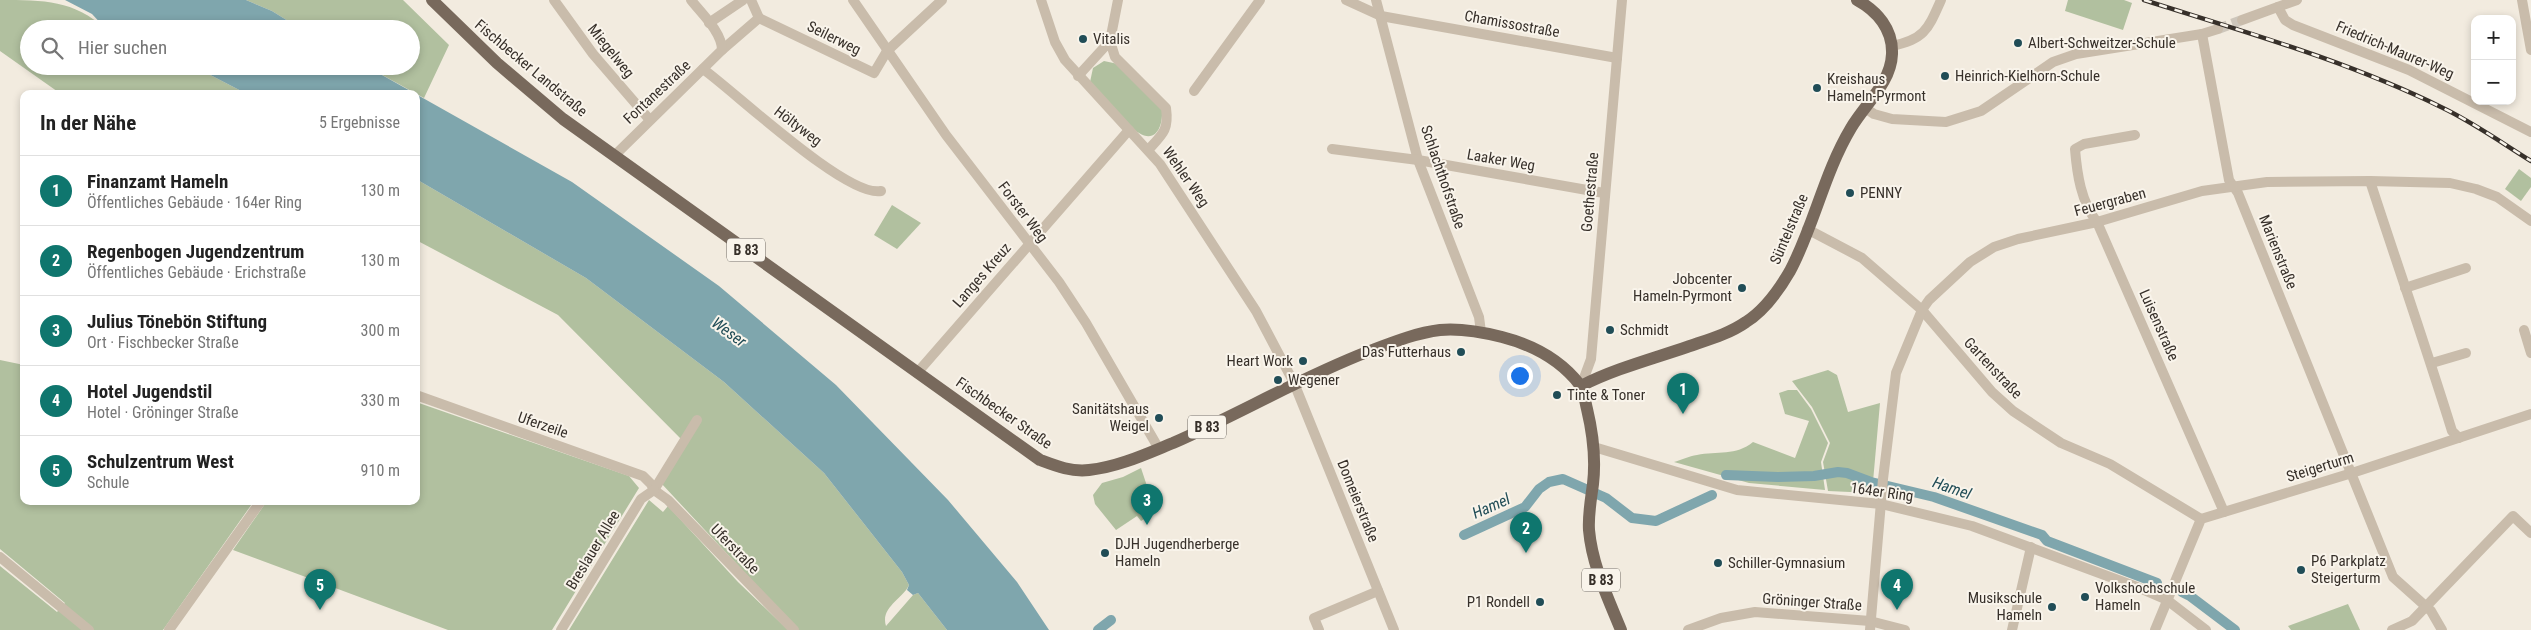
<!DOCTYPE html>
<html lang="de">
<head>
<meta charset="utf-8">
<style>
  :root { --surface:#fff; --page:#f6f6f6; --text:#222; --muted:#767676; --line:#e0e0e0; --accent:#0f766e }
  body { margin:0; font-family:"Roboto Condensed",sans-serif; background:var(--page); color:var(--text) }
  .controls { position:absolute; right:15px; top:15px; display:grid; overflow:hidden; border-radius:10px; box-shadow:0 2px 8px #0003 }
  .controls button { width:45px; height:45px; display:grid; place-items:center; padding:0; border:0; border-bottom:1px solid var(--line); background:var(--surface); color:var(--text); font:25px sans-serif }
  .you { position:absolute; left:1519px; top:375px; width:18px; height:18px; margin:-12px; border:4px solid #fff; border-radius:50%; background:#1a73e8; box-shadow:0 0 0 8px #1a73e833 }
  .badge { display:grid; place-items:center; width:32px; height:32px; border-radius:50%; background:var(--accent); color:#fff; font-size:16px; font-weight:700 }
  .pin { position:absolute; translate:-50% -41px; filter:drop-shadow(0 1px 2px #0008) }
  .pin::after { content:''; position:absolute; top:26px; width:18px; height:15px; background:inherit; clip-path:polygon(0 0,100% 0,50% 100%) }
  .list { margin:0; padding:0; list-style:none }
  h2 { display:flex; justify-content:space-between; align-items:center; height:65px; margin:0; padding:0 20px; font-size:21px }
  h2 small { font-size:16px; font-weight:400; color:var(--muted) }
  .list li { display:grid; grid-template-columns:32px 1fr auto; gap:15px; align-items:center; box-sizing:border-box; height:70px; padding:0 20px; border-top:1px solid var(--line) }
  .list b { display:block; font-size:19px; white-space:nowrap }
  .list p { margin:0; font-size:16px; white-space:nowrap; color:var(--muted) }
  .list em { font-size:16px; font-style:normal; color:var(--muted) }
  .icon { flex:none; width:28px; height:28px; fill:none; stroke:currentColor; stroke-width:2; stroke-linecap:round; stroke-linejoin:round }
  .map { position:relative; flex:none; width:2531px; height:630px; overflow:hidden }
  .search { position:absolute; background:var(--surface); box-shadow:0 2px 8px #0003; left:20px; top:20px; width:400px; height:55px; display:flex; align-items:center; gap:12px; box-sizing:border-box; padding:0 18px; border-radius:28px; color:var(--muted); font-size:19px }
  .panel { position:absolute; background:var(--surface); box-shadow:0 2px 8px #0003; left:20px; top:90px; width:400px; height:415px; border-radius:10px }
  .map>svg:first-child { display:block }
</style>
</head>
<body>
<div class="map">
<svg width="2531" height="630" viewBox="0 0 2531 630">
  <rect width="100%" height="100%" fill="#f2ebdf"/>
  <g fill="#b1c09f">
    <path d="M0,0C45,0 73,0 106,29H29V66H193L247,94H61L0,51Z"/>
    <path d="M246,0H403L449,45L424,98L366,66H411V29H301L272,11Z"/>
    <path d="M2068,0H2124L2132,3L2123,30L2065,11Z"/>
    <path d="M1104,61L1118,64L1162,110C1163,124 1157,144 1139,133C1125,125 1102,94 1090,82L1093,68Z"/>
    <path d="M2519,169L2531,178V187L2521,201L2505,189Z"/>
    <path d="M416,179L586,278L724,382L824,473L902,572L909,585C903,599 880,607 886,626L913,595L918,593L947,630H798L661,483L682,440L558,315L416,240Z"/>
    <path d="M892,205L921,223L897,249L874,235Z"/>
    <path d="M0,360L24,365V501H254L163,630H0V566L57,612L65,603L0,549Z"/>
    <path d="M1828,370L1837,375L1848,412L1880,403L1872,493L1828,491L1823,462L1830,443L1812,407L1792,381Z"/>
    <path d="M1788,390H1797L1811,409L1828,443L1821,462L1825,490L1749,483L1674,462C1681,460 1689,456 1697,455C1717,451 1736,456 1753,442L1795,458L1809,421L1785,414L1779,393Z"/>
    <path d="M416,402L629,476L639,488L552,630H448L233,550L267,501H416Z"/>
    <path d="M1141,468L1147,486L1159,509L1141,521L1137,516L1116,530L1095,504L1093,495L1102,483L1123,477Z"/>
    <path d="M649,500L663,512L668,506L738,582L788,630H569Z"/>
    <path d="M2348,604L2360,630H2291L2288,626Z"/>
  </g>
  <g fill="#7fa6ad">
    <path d="M65,0H246L272,11L301,29H106L92,14Z"/>
    <path d="M193,66H366L572,182L719,286L836,385L948,500L1017,582L1049,630H947L918,593L913,595L907,590L909,585L902,572L824,473L724,382L586,278L416,179V94H247Z"/>
  </g>
  <g fill="none" stroke-linecap="round" stroke-linejoin="round">
    <g stroke="#7fa6ad" stroke-width="10">
      <path d="M1726,475L1778,477L1814,476L1838,472L1847,473L1871,482L1934,497L2042,535L2047,541L2157,583"/>
      <path d="M1464,535L1525,507L1539,489L1549,482L1563,479L1606,498L1632,518L1656,521L1712,495"/>
      <path d="M2182,592L2190,596L2235,630"/>
      <path d="M1098,630L1111,620"/>
    </g>
    <path stroke="#cdc6bb" stroke-width="10" stroke-dasharray="10 5" stroke-linecap="butt" d="M2218,29L2242,20"/>
    <g stroke="#c9bcab" stroke-width="10">
      <path d="M554,0L593,54L649,119"/>
      <path d="M853,0L946,135L1059,282L1086,323L1159,449"/>
      <path d="M1041,0L1055,42L1065,60L1160,164L1256,311L1294,383L1394,630"/>
      <path d="M1346,0L1381,16L1617,58"/>
      <path d="M1376,0L1418,160L1479,317L1481,332"/>
      <path d="M2522,0L2531,50"/>
      <path d="M2278,7L2285,20L2293,25L2409,70L2531,132"/>
      <path d="M759,18L874,73L887,51L942,0"/>
      <path d="M2242,20L2297,0"/>
      <path d="M709,23L743,0"/>
      <path d="M2202,34L2229,180L2238,193L2393,577L2431,611L2442,630"/>
      <path d="M1110,41L1118,0"/>
      <path d="M1892,46C1925,39 1928,29 1941,0"/>
      <path d="M722,50L759,18L751,0"/>
      <path d="M703,69C735,92 847,198 881,191"/>
      <path d="M1078,76L1110,41L1115,57L1166,108C1169,130 1163,134 1148,150"/>
      <path d="M1194,91L1260,0"/>
      <path d="M1865,108L1874,114L1892,119L1946,122L1981,111L2053,62L2076,54L2202,34L2218,29"/>
      <path d="M2135,135L2084,144L2075,149C2077,174 2081,202 2097,222L2224,512"/>
      <path d="M1332,149L1418,160L1604,193"/>
      <path d="M614,156L722,50C722,32 701,13 691,0"/>
      <path d="M2370,181C2397,264 2426,347 2452,431L2459,438"/>
      <path d="M1807,229L1862,258L1922,310L1992,392L2013,411L2061,443L2110,464L2201,519"/>
      <path d="M2405,288L2466,268"/>
      <path d="M2524,330L2531,353"/>
      <path d="M2432,363L2466,353"/>
      <path d="M917,373L1129,130"/>
      <path d="M1581,386L1591,359L1622,0"/>
      <path d="M416,395L643,476L651,484L654,490"/>
      <path d="M1594,447L1737,490L1881,504L1972,526L2137,587L2167,600L2206,630"/>
      <path d="M654,490L668,500L794,630"/>
      <path d="M654,490L697,420"/>
      <path d="M0,557L89,630"/>
      <path d="M169,630L261,501"/>
      <path d="M561,630L641,499L654,490"/>
      <path d="M1319,630L1314,618L1378,591"/>
      <path d="M1688,630L1721,618L1755,612L1870,621L1905,630"/>
      <path d="M1870,630L1883,479L1896,373L1922,310L1929,300L1970,262L1994,247L2018,239L2097,222L2202,191L2267,182L2370,181L2450,183L2476,189L2497,197L2531,221"/>
      <path d="M2012,630L2031,547"/>
      <path d="M2155,630L2201,519L2352,473L2531,414"/>
      <path d="M2392,630L2412,621L2513,516L2531,533"/>
    </g>
    <g stroke="#78695c" stroke-width="12">
      <path d="M432,0L497,63L563,119L1040,460C1056,466 1071,472 1089,470C1118,467 1146,454 1173,443C1239,414 1300,378 1367,352C1391,343 1415,333 1440,330C1461,328 1482,332 1502,337C1533,345 1560,359 1580,385C1584,391 1585,401 1587,409C1593,434 1596,458 1593,484C1591,499 1588,515 1589,530C1592,565 1608,598 1621,630"/>
      <path d="M1581,386C1614,369 1652,359 1687,347C1707,340 1729,334 1746,322C1765,310 1779,290 1790,271C1814,226 1824,173 1851,128C1865,104 1891,83 1892,54C1893,29 1877,11 1857,0"/>
    </g>
    <g stroke="#37302a" stroke-width="4.5">
      <path id="rail" d="M2144,0C2245,32 2348,61 2443,108C2474,123 2502,143 2531,161"/>
    </g>
    <use href="#rail" stroke="#f9f4eb" stroke-width="2.5" stroke-dasharray="8" stroke-linecap="butt"/>
  </g>
  <g fill="#214d57" stroke="#f9f4eb" stroke-width="2">
    <circle cx="1083" cy="39" r="5"/>
    <circle cx="2018" cy="43" r="5"/>
    <circle cx="1945" cy="76" r="5"/>
    <circle cx="1817" cy="88" r="5"/>
    <circle cx="1850" cy="193" r="5"/>
    <circle cx="1742" cy="288" r="5"/>
    <circle cx="1610" cy="330" r="5"/>
    <circle cx="1461" cy="352" r="5"/>
    <circle cx="1303" cy="361" r="5"/>
    <circle cx="1278" cy="380" r="5"/>
    <circle cx="1557" cy="395" r="5"/>
    <circle cx="1159" cy="418" r="5"/>
    <circle cx="1105" cy="553" r="5"/>
    <circle cx="1718" cy="563" r="5"/>
    <circle cx="2301" cy="570" r="5"/>
    <circle cx="2085" cy="597" r="5"/>
    <circle cx="1540" cy="602" r="5"/>
    <circle cx="2052" cy="607" r="5"/>
  </g>
  <g text-anchor="middle" dominant-baseline="central" stroke-width="4" stroke-linejoin="round" paint-order="stroke">
    <g fill="#f9f4eb" stroke="#716b64" stroke-width="1">
      <rect x="727" y="238.5" width="38" height="23" rx="4"/>
      <rect x="1188" y="415.5" width="38" height="23" rx="4"/>
      <rect x="1582" y="568.5" width="38" height="23" rx="4"/>
    </g>
    <g font-size="14" font-weight="bold" fill="#37302a">
      <text x="746" y="250">B 83</text>
      <text x="1207" y="427">B 83</text>
      <text x="1601" y="580">B 83</text>
    </g>
    <g font-size="15" fill="#37302a" stroke="#f9f4eb">
      <text transform="translate(1512 24) rotate(10)">Chamissostraße</text>
      <text transform="translate(834 38) rotate(26)">Seilerweg</text>
      <text transform="translate(2395 50) rotate(23)">Friedrich-Maurer-Weg</text>
      <text transform="translate(611 51) rotate(51)">Miegelweg</text>
      <text transform="translate(531 68) rotate(40)">Fischbecker Landstraße</text>
      <text transform="translate(657 92) rotate(-43)">Fontanestraße</text>
      <text transform="translate(798 126) rotate(37)">Höltyweg</text>
      <text transform="translate(1501 160) rotate(10)">Laaker Weg</text>
      <text transform="translate(1186 177) rotate(55)">Wehler Weg</text>
      <text transform="translate(1443 177) rotate(71)">Schlachthofstraße</text>
      <text transform="translate(1590 192) rotate(-85)">Goethestraße</text>
      <text transform="translate(2110 202) rotate(-15)">Feuergraben</text>
      <text transform="translate(1023 212) rotate(53)">Forster Weg</text>
      <text transform="translate(1789 229) rotate(-67)">Süntelstraße</text>
      <text transform="translate(2278 252) rotate(68)">Marienstraße</text>
      <text transform="translate(982 275) rotate(-49)">Langes Kreuz</text>
      <text transform="translate(2159 325) rotate(66)">Luisenstraße</text>
      <text transform="translate(1993 368) rotate(47)">Gartenstraße</text>
      <text transform="translate(1004 413) rotate(35)">Fischbecker Straße</text>
      <text transform="translate(543 425) rotate(19)">Uferzeile</text>
      <text transform="translate(2320 467) rotate(-17)">Steigerturm</text>
      <text transform="translate(1882 492) rotate(8)">164er Ring</text>
      <text transform="translate(1358 501) rotate(68)">Domeierstraße</text>
      <text transform="translate(735 549) rotate(46)">Uferstraße</text>
      <text transform="translate(593 550) rotate(-59)">Breslauer Allee</text>
      <text transform="translate(1812 602) rotate(4)">Gröninger Straße</text>
    </g>
    <g font-size="15" fill="#37302a" stroke="#f9f4eb" text-anchor="start">
      <text x="1093" y="39">Vitalis</text>
      <text x="2028" y="43">Albert-Schweitzer-Schule</text>
      <text x="1955" y="76">Heinrich-Kielhorn-Schule</text>
      <text x="1827" y="79">Kreishaus<tspan x="1827" dy="17">Hameln-Pyrmont</tspan></text>
      <text x="1860" y="193">PENNY</text>
      <text x="1732" y="279" text-anchor="end">Jobcenter<tspan x="1732" dy="17">Hameln-Pyrmont</tspan></text>
      <text x="1620" y="330">Schmidt</text>
      <text x="1451" y="352" text-anchor="end">Das Futterhaus</text>
      <text x="1293" y="361" text-anchor="end">Heart Work</text>
      <text x="1288" y="380">Wegener</text>
      <text x="1567" y="395">Tinte &amp; Toner</text>
      <text x="1149" y="409" text-anchor="end">Sanitätshaus<tspan x="1149" dy="17">Weigel</tspan></text>
      <text x="1115" y="544">DJH Jugendherberge<tspan x="1115" dy="17">Hameln</tspan></text>
      <text x="2311" y="561">P6 Parkplatz<tspan x="2311" dy="17">Steigerturm</tspan></text>
      <text x="1728" y="563">Schiller-Gymnasium</text>
      <text x="2095" y="588">Volkshochschule<tspan x="2095" dy="17">Hameln</tspan></text>
      <text x="2042" y="598" text-anchor="end">Musikschule<tspan x="2042" dy="17">Hameln</tspan></text>
      <text x="1530" y="602" text-anchor="end">P1 Rondell</text>
    </g>
    <g font-size="16" font-style="italic" fill="#214d57" stroke="#f9f4eb">
      <text transform="translate(729 332) rotate(36)">Weser</text>
      <text transform="translate(1952 488) rotate(19)">Hamel</text>
      <text transform="translate(1491 506) rotate(-24)">Hamel</text>
    </g>
  </g>
</svg>
<div class="controls">
<button>+</button>
<button>−</button>
</div>
<div class="you"></div>
<div class="pin badge" style="left:1683px;top:414px">1</div>
<div class="pin badge" style="left:1526px;top:553px">2</div>
<div class="pin badge" style="left:1147px;top:525px">3</div>
<div class="pin badge" style="left:1897px;top:610px">4</div>
<div class="pin badge" style="left:320px;top:610px">5</div>
<div class="search"><svg class="icon" aria-label="search" viewBox="0 0 24 24"><circle cx="10" cy="10" r="6"/><path d="M15 15l6 6"/></svg>Hier suchen</div>
<section class="panel">
<h2>In der Nähe<small>5 Ergebnisse</small></h2>
<ul class="list">
<li><span class="badge">1</span><div><b>Finanzamt Hameln</b><p>Öffentliches Gebäude · 164er Ring</p></div><em>130 m</em></li>
<li><span class="badge">2</span><div><b>Regenbogen Jugendzentrum</b><p>Öffentliches Gebäude · Erichstraße</p></div><em>130 m</em></li>
<li><span class="badge">3</span><div><b>Julius Tönebön Stiftung</b><p>Ort · Fischbecker Straße</p></div><em>300 m</em></li>
<li><span class="badge">4</span><div><b>Hotel Jugendstil</b><p>Hotel · Gröninger Straße</p></div><em>330 m</em></li>
<li><span class="badge">5</span><div><b>Schulzentrum West</b><p>Schule</p></div><em>910 m</em></li>
</ul>
</section>
</div>
</body>
</html>
